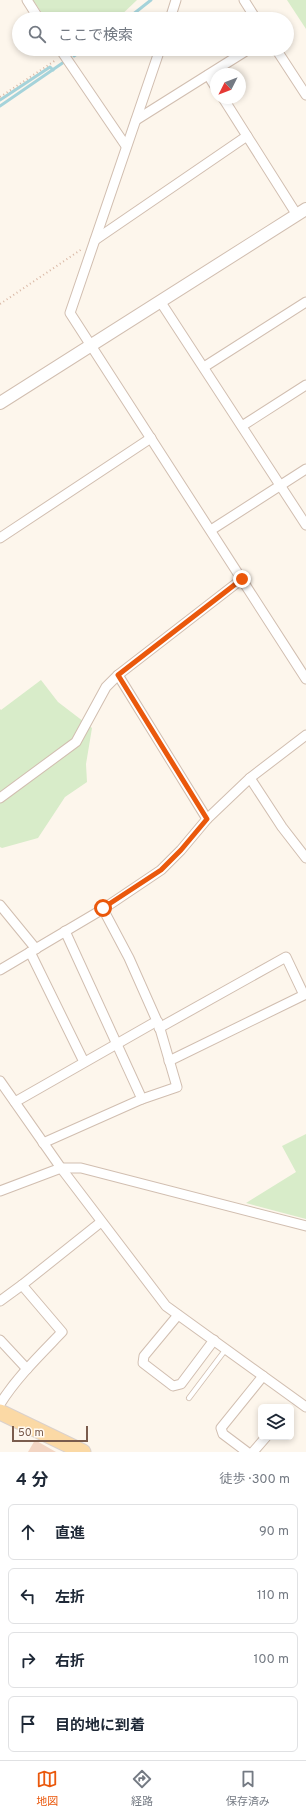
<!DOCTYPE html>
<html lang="ja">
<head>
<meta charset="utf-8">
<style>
  :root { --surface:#fff; --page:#f6f6f7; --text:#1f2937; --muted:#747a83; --line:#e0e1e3; --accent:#ea580c }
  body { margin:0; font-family:Overpass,"Noto Sans JP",sans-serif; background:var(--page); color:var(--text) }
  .controls { position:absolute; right:12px; bottom:12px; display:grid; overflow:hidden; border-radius:6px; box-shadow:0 2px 6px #0003 }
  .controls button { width:36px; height:36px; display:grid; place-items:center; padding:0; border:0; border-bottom:1px solid var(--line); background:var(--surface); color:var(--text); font:20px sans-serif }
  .compass { position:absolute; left:210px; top:68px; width:36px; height:36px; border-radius:50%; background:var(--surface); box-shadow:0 2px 6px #0003; rotate:228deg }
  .scale { position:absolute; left:12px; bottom:10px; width:76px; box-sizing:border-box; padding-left:4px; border:2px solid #7a5c4d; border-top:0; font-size:11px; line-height:14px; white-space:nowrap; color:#7a5c4d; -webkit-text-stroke:3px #fffaf3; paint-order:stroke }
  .stop { position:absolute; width:12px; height:12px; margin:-9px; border:3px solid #ea580c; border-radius:50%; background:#fff }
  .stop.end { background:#ea580c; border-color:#fff; box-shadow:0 1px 4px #0008 }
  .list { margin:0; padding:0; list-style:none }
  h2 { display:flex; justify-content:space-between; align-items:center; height:52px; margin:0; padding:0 16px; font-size:17px }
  h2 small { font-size:13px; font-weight:400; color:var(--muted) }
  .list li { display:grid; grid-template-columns:26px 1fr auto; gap:12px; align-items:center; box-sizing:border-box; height:56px; margin:0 8px 8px; padding:0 8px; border:1px solid var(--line); border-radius:6px }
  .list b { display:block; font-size:15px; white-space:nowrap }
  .list em { font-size:13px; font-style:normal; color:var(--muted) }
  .icon { flex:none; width:22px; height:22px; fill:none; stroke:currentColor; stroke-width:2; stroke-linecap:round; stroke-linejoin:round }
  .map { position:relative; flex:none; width:306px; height:1452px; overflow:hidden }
  .search { position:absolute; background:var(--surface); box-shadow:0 2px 6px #0003; left:12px; right:12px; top:12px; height:44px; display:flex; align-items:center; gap:10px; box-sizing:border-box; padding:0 14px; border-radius:22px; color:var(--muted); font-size:15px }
  .sheet { height:308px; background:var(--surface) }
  nav { display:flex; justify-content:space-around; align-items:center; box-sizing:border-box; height:56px; border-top:1px solid var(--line); background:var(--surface); font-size:11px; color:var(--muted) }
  nav a { display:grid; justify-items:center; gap:2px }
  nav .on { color:var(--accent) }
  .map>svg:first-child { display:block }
</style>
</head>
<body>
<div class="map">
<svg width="306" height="1452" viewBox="0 0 306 1452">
  <rect width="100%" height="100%" fill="#fdf6ec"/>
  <g fill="#d8ecc9">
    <path d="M33,0H137L117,19H46Z"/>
    <path d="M287,0H306V29Z"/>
    <path d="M41,680L58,702L92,728L86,764L87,782L65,797L38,838L2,848L0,847V709L1,710Z"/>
    <path d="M306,1134V1219L246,1203L296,1172L282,1146Z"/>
  </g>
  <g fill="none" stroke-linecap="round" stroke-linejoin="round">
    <g stroke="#a5d3da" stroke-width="3">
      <path d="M127,19L151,0"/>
      <path d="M74,56L84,49"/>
      <path d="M0,100L50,67L53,70"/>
      <path d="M0,106L64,62"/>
    </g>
  </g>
  <path fill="#f3d5c3" d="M35,1440L56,1452H28Z"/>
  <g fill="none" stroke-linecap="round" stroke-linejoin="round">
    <g stroke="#d1beb0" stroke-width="6">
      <path id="service" d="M189,1398L226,1349"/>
    </g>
    <g stroke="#d1beb0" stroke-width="11">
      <g id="minor">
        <path d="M27,0L39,19"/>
        <path d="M244,0L256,19"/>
        <path d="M170,19L176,0"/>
        <path d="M60,49L126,146"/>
        <path d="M160,49L70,313L306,679"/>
        <path d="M276,49L306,95"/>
        <path d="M208,75L216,88"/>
        <path d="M223,98L297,215"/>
        <path d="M136,120L249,49"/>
        <path d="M95,240L247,136"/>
        <path d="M160,301L306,525"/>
        <path d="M204,367L306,302"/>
        <path d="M242,426L306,385"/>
        <path d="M211,530L306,469"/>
        <path d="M0,538L151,438"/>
        <path d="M118,675L207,819"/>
        <path d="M250,778L282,827L306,858"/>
        <path d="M0,798L76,742L106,687L118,675L242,579"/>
        <path d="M0,905L36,949"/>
        <path d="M65,931L142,1099L177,1087L158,1022"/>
        <path d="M30,952L84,1062"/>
        <path d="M0,970L103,909"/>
        <path d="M159,1028L286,957L304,995L169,1061"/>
        <path d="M0,1081L61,1168L166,1306L306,1407"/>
        <path d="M15,1102L157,1021L129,958L103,909L161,870L181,850L207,819L250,778L306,735"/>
        <path d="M43,1143L142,1099"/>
        <path d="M0,1191L61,1168H81L306,1226"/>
        <path d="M22,1285L101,1222"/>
        <path d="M0,1301L22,1285L62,1332C40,1355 17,1377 0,1404"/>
        <path d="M178,1315L144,1356L143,1363L173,1386L181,1384L214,1340"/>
        <path d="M0,1340L27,1369"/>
        <path d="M247,1452L223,1434L221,1428L263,1376"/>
        <path d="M253,1452L266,1437"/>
      </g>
    </g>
    <g stroke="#d1beb0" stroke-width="14">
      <path id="tertiary" d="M0,403L306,209"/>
    </g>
    <g stroke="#dad1cd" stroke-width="17">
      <path id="primary" d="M0,1412L83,1452"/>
    </g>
    <g stroke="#d9b8a5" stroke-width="2" stroke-dasharray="1 3" stroke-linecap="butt">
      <path d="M0,97L56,60"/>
      <path d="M0,304L82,249"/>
    </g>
    <use href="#service" stroke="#fff" stroke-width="4.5"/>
    <use href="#minor" stroke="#fff" stroke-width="9"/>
    <use href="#tertiary" stroke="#fff" stroke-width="12"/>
    <use href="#primary" stroke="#fbd9a5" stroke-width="15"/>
  </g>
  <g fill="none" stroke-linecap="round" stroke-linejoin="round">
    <path stroke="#ea580c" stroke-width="5" d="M103,908L161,870L181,850L207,819L118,675L242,579"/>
  </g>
</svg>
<div class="controls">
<button><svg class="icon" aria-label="layers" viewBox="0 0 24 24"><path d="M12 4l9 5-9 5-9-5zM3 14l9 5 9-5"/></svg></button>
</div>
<svg class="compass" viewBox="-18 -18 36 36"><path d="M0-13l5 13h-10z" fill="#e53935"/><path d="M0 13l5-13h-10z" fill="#747a83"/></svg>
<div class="scale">50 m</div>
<div class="stop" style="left:103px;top:908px"></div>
<div class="stop end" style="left:242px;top:579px"></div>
<div class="search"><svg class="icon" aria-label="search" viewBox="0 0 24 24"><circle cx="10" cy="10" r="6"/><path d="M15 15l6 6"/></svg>ここで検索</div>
</div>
<section class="sheet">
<h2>4 分<small>徒歩 · 300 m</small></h2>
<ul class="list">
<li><svg class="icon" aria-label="ahead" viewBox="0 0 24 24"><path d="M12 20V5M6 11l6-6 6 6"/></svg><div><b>直進</b></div><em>90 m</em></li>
<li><svg class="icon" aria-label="left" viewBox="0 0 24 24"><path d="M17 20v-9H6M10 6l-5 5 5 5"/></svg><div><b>左折</b></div><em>110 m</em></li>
<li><svg class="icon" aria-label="right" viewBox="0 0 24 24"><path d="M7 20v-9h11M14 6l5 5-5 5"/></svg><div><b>右折</b></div><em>100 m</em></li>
<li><svg class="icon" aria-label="arrive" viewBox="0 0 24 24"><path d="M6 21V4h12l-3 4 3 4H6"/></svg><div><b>目的地に到着</b></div></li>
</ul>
</section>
<nav>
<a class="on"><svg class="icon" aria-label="map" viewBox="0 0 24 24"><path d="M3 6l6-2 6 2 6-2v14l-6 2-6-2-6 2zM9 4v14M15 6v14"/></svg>地図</a>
<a><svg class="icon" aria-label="directions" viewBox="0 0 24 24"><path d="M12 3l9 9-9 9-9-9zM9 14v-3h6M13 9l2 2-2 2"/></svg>経路</a>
<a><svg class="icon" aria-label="saved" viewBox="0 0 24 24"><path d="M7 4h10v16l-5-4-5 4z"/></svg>保存済み</a>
</nav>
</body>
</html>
